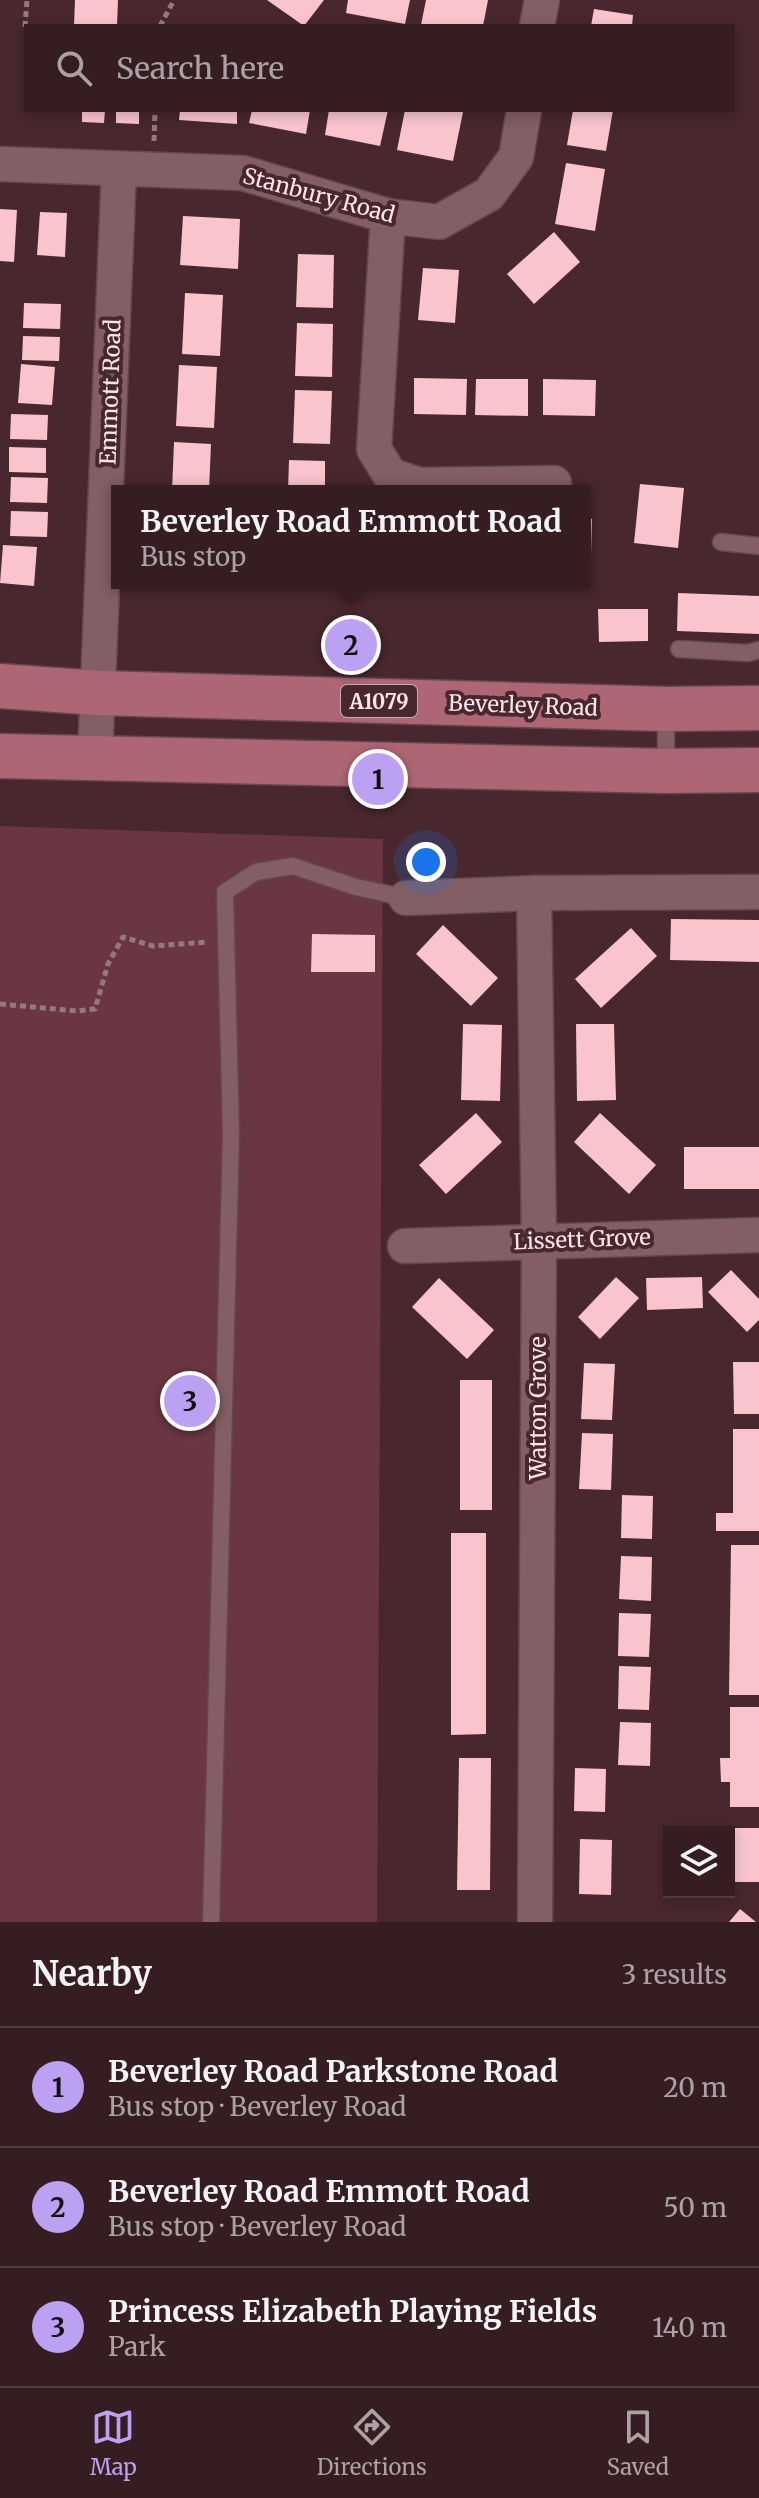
<!DOCTYPE html>
<html lang="en">
<head>
<meta charset="utf-8">
<style>
  :root { --surface:#361d22; --page:#3d262a; --text:#f1f3f6; --muted:#aaa2a5; --line:#503b40; --accent:#bca0f2 }
  body { margin:0; font-family:Merriweather,serif; background:var(--page); color:var(--text) }
  .controls { position:absolute; right:24px; bottom:24px; display:grid; overflow:hidden; border-radius:0px; box-shadow:0 4px 12px #0003 }
  .controls button { width:72px; height:72px; display:grid; place-items:center; padding:0; border:0; border-bottom:2px solid var(--line); background:var(--surface); color:var(--text); font:40px sans-serif }
  .you { position:absolute; left:426px; top:862px; width:28px; height:28px; margin:-20px; border:6px solid #fff; border-radius:50%; background:#1a73e8; box-shadow:0 0 0 12px #1a73e833 }
  .badge { display:grid; place-items:center; width:52px; height:52px; border-radius:50%; background:var(--accent); color:#111; font-size:26px; font-weight:700 }
  .pin { position:absolute; translate:-50% -50%; border:4px solid #fff; box-shadow:0 2px 8px #0006 }
  .popup { position:absolute; left:111px; top:485px; width:480px; height:104px; box-sizing:border-box; display:grid; place-content:center; border-radius:0px; background:var(--surface); filter:drop-shadow(0 2px 6px #0005); font-size:26px; white-space:nowrap; color:var(--muted) }
  .popup b { font-size:30px; color:var(--text) }
  .popup::after { content:''; position:absolute; left:50%; top:100%; margin-left:-16px; border:16px solid transparent; border-top-color:var(--surface) }
  .list { margin:0; padding:0; list-style:none }
  h2 { display:flex; justify-content:space-between; align-items:center; height:104px; margin:0; padding:0 32px; font-size:34px }
  h2 small { font-size:26px; font-weight:400; color:var(--muted) }
  .list li { display:grid; grid-template-columns:52px 1fr auto; gap:24px; align-items:center; box-sizing:border-box; height:120px; padding:0 32px; border-top:2px solid var(--line) }
  .list b { display:block; font-size:30px; white-space:nowrap }
  .list p { margin:0; font-size:26px; white-space:nowrap; color:var(--muted) }
  .list em { font-size:26px; font-style:normal; color:var(--muted) }
  .icon { flex:none; width:44px; height:44px; fill:none; stroke:currentColor; stroke-width:2; stroke-linecap:round; stroke-linejoin:round }
  .map { position:relative; flex:none; width:759px; height:1922px; overflow:hidden }
  .search { position:absolute; background:var(--surface); box-shadow:0 4px 12px #0003; left:24px; right:24px; top:24px; height:88px; display:flex; align-items:center; gap:20px; box-sizing:border-box; padding:0 28px; border-radius:0px; color:var(--muted); font-size:30px }
  .sheet { height:464px; background:var(--surface) }
  nav { display:flex; justify-content:space-around; align-items:center; box-sizing:border-box; height:112px; border-top:2px solid var(--line); background:var(--surface); font-size:22px; color:var(--muted) }
  nav a { display:grid; justify-items:center; gap:4px }
  nav .on { color:var(--accent) }
  .map>svg:first-child { display:block }
</style>
</head>
<body>
<div class="map">
<svg width="759" height="1922" viewBox="0 0 759 1922">
  <rect width="100%" height="100%" fill="#48272e"/>
  <path fill="#6a3641" d="M0,826L383,839L377,1922H0Z"/>
  <g fill="#f9c4cc">
    <path d="M75,0H118L117,26H74Z"/>
    <path d="M267,0H324L304,26Z"/>
    <path d="M348,0H410L405,24L346,13Z"/>
    <path d="M426,0H488L483,26L421,25Z"/>
    <path d="M594,9L633,15L632,26H591Z"/>
    <path d="M82,110H105L104,123L82,122Z"/>
    <path d="M116,110H139V124L116,123Z"/>
    <path d="M180,110H237V124L179,120Z"/>
    <path d="M252,110H310L306,134L249,123Z"/>
    <path d="M329,110H388L380,146L325,135Z"/>
    <path d="M405,110L463,112L453,161L397,150Z"/>
    <path d="M573,110H613L606,151L567,145Z"/>
    <path d="M566,163L605,169L595,231L555,224Z"/>
    <path d="M0,209L17,210L14,262L0,261Z"/>
    <path d="M40,212L67,213L65,257L37,255Z"/>
    <path d="M183,216L240,219L238,269L180,265Z"/>
    <path d="M554,232L580,262L534,304L507,274Z"/>
    <path d="M298,254L334,255L333,308L296,307Z"/>
    <path d="M423,268L459,270L455,323L418,320Z"/>
    <path d="M185,293L223,295L220,356L182,354Z"/>
    <path d="M24,303L61,304L60,329L23,328Z"/>
    <path d="M297,323L333,324L332,377L295,376Z"/>
    <path d="M23,336L60,337L59,361L22,360Z"/>
    <path d="M21,364L55,367L52,405L18,403Z"/>
    <path d="M179,365L217,367L214,428L176,426Z"/>
    <path d="M414,378L467,379L466,415L414,414Z"/>
    <path d="M476,379H528V416L475,415Z"/>
    <path d="M543,379L596,380L595,416L543,415Z"/>
    <path d="M295,390L332,391L330,444L293,443Z"/>
    <path d="M11,414L48,415L47,440L10,439Z"/>
    <path d="M174,442L211,444L209,491H172Z"/>
    <path d="M9,447L46,448V473L9,472Z"/>
    <path d="M289,460L325,461V491H288Z"/>
    <path d="M11,477L48,478L47,503L10,502Z"/>
    <path d="M640,484L684,488L678,548L634,543Z"/>
    <path d="M11,511L48,512L47,537L10,536Z"/>
    <path d="M585,518L592,519L591,555H585Z"/>
    <path d="M3,545L37,547L34,586L0,583Z"/>
    <path d="M678,593L759,596V634L677,631Z"/>
    <path d="M598,609H648V641L599,642Z"/>
    <path d="M671,919L759,920V962L670,960Z"/>
    <path d="M443,925L498,978L471,1006L416,954Z"/>
    <path d="M631,928L657,956L601,1008L575,979Z"/>
    <path d="M312,934L375,935V972H311Z"/>
    <path d="M463,1024L502,1025L500,1101L461,1100Z"/>
    <path d="M576,1024H614L616,1100L577,1101Z"/>
    <path d="M476,1113L502,1142L446,1194L419,1165Z"/>
    <path d="M600,1113L656,1165L629,1194L574,1142Z"/>
    <rect x="684" y="1147" width="75" height="42"/>
    <path d="M731,1270L759,1299V1320L747,1332L708,1292Z"/>
    <path d="M616,1277L639,1298L600,1339L578,1317Z"/>
    <path d="M702,1277L703,1308L647,1310L646,1278Z"/>
    <path d="M439,1278L494,1330L467,1359L412,1307Z"/>
    <path d="M733,1362H759V1414H734Z"/>
    <path d="M584,1363L615,1364L612,1420L581,1419Z"/>
    <rect x="460" y="1380" width="32" height="130"/>
    <path d="M733,1429H759V1531H716V1513H733Z"/>
    <path d="M582,1433L613,1434L611,1490L579,1489Z"/>
    <path d="M622,1495L653,1496L652,1539L621,1538Z"/>
    <path d="M451,1533H486V1734L451,1735Z"/>
    <path d="M731,1545H759V1695H729Z"/>
    <path d="M621,1556L652,1557L651,1601L619,1599Z"/>
    <path d="M619,1613L651,1614L649,1657L618,1656Z"/>
    <path d="M619,1666L651,1667L649,1710L618,1709Z"/>
    <path d="M730,1707H759V1807H730V1782H721L720,1758H730Z"/>
    <path d="M620,1722L651,1723L650,1766L618,1765Z"/>
    <path d="M459,1758H491L490,1890H457Z"/>
    <path d="M575,1768L606,1769L605,1812L574,1811Z"/>
    <path d="M726,1828H759V1882H729V1832H726Z"/>
    <path d="M580,1839L612,1840L611,1895L579,1894Z"/>
    <path d="M740,1909L756,1922H729Z"/>
  </g>
  <g fill="none" stroke-linecap="round" stroke-linejoin="round">
    <g stroke="#63474d" stroke-width="19">
      <g id="service">
        <path d="M721,542L759,546"/>
        <path d="M679,649L748,653L759,650"/>
        <path d="M666,769V709"/>
        <path d="M211,1922L231,1134L225,892L256,872L293,866L356,887L406,898"/>
      </g>
    </g>
    <g stroke="#63474d" stroke-width="37">
      <g id="minor">
        <path d="M537,26L542,0"/>
        <path d="M0,164L243,173L388,216L439,222L489,194L516,157L524,110"/>
        <path d="M388,216L374,449L390,475L419,485L554,483"/>
        <path d="M95,758L119,169"/>
        <path d="M534,893L539,1240L535,1922"/>
        <path d="M406,898L534,893L759,892"/>
        <path d="M405,1246L759,1235"/>
      </g>
    </g>
    <g stroke="#63474d" stroke-width="47">
      <g id="primary">
        <path d="M0,686L98,693L666,709L759,708"/>
        <path d="M0,756L666,771L759,770"/>
      </g>
    </g>
    <g stroke="#96797f" stroke-width="5" stroke-dasharray="6 4" stroke-linecap="butt">
      <path d="M160,26L174,0"/>
      <path d="M25,27L27,0"/>
      <path d="M154,141L155,110"/>
      <path d="M0,1004L77,1011L95,1009L108,964L123,937L153,946L207,942"/>
    </g>
    <use href="#service" stroke="#835e64" stroke-width="16"/>
    <use href="#minor" stroke="#835e64" stroke-width="34"/>
    <use href="#primary" stroke="#ae6674" stroke-width="44"/>
  </g>
  <g text-anchor="middle" dominant-baseline="central" stroke-width="8" stroke-linejoin="round" paint-order="stroke">
    <rect fill="#48272e" stroke="#c6acb1" stroke-width="2" x="341" y="685" width="76" height="32" rx="6"/>
    <g font-size="20" font-weight="bold" fill="#fce5e9">
      <text x="379" y="701">A1079</text>
    </g>
    <g font-size="22" fill="#fce5e9" stroke="#48272e">
      <text transform="translate(319 195) rotate(15)">Stanbury Road</text>
      <text transform="translate(110 392) rotate(-88)">Emmott Road</text>
      <text transform="translate(523 705) rotate(2)">Beverley Road</text>
      <text transform="translate(582 1239) rotate(-2)">Lissett Grove</text>
      <text transform="translate(538 1408) rotate(-90)">Watton Grove</text>
    </g>
  </g>
</svg>
<div class="controls">
<button><svg class="icon" aria-label="layers" viewBox="0 0 24 24"><path d="M12 4l9 5-9 5-9-5zM3 14l9 5 9-5"/></svg></button>
</div>
<div class="you"></div>
<div class="pin badge" style="left:378px;top:779px">1</div>
<div class="pin badge" style="left:351px;top:645px">2</div>
<div class="popup"><b>Beverley Road Emmott Road</b>Bus stop</div>
<div class="pin badge" style="left:190px;top:1401px">3</div>
<div class="search"><svg class="icon" aria-label="search" viewBox="0 0 24 24"><circle cx="10" cy="10" r="6"/><path d="M15 15l6 6"/></svg>Search here</div>
</div>
<section class="sheet">
<h2>Nearby<small>3 results</small></h2>
<ul class="list">
<li><span class="badge">1</span><div><b>Beverley Road Parkstone Road</b><p>Bus stop · Beverley Road</p></div><em>20 m</em></li>
<li><span class="badge">2</span><div><b>Beverley Road Emmott Road</b><p>Bus stop · Beverley Road</p></div><em>50 m</em></li>
<li><span class="badge">3</span><div><b>Princess Elizabeth Playing Fields</b><p>Park</p></div><em>140 m</em></li>
</ul>
</section>
<nav>
<a class="on"><svg class="icon" aria-label="map" viewBox="0 0 24 24"><path d="M3 6l6-2 6 2 6-2v14l-6 2-6-2-6 2zM9 4v14M15 6v14"/></svg>Map</a>
<a><svg class="icon" aria-label="directions" viewBox="0 0 24 24"><path d="M12 3l9 9-9 9-9-9zM9 14v-3h6M13 9l2 2-2 2"/></svg>Directions</a>
<a><svg class="icon" aria-label="saved" viewBox="0 0 24 24"><path d="M7 4h10v16l-5-4-5 4z"/></svg>Saved</a>
</nav>
</body>
</html>
